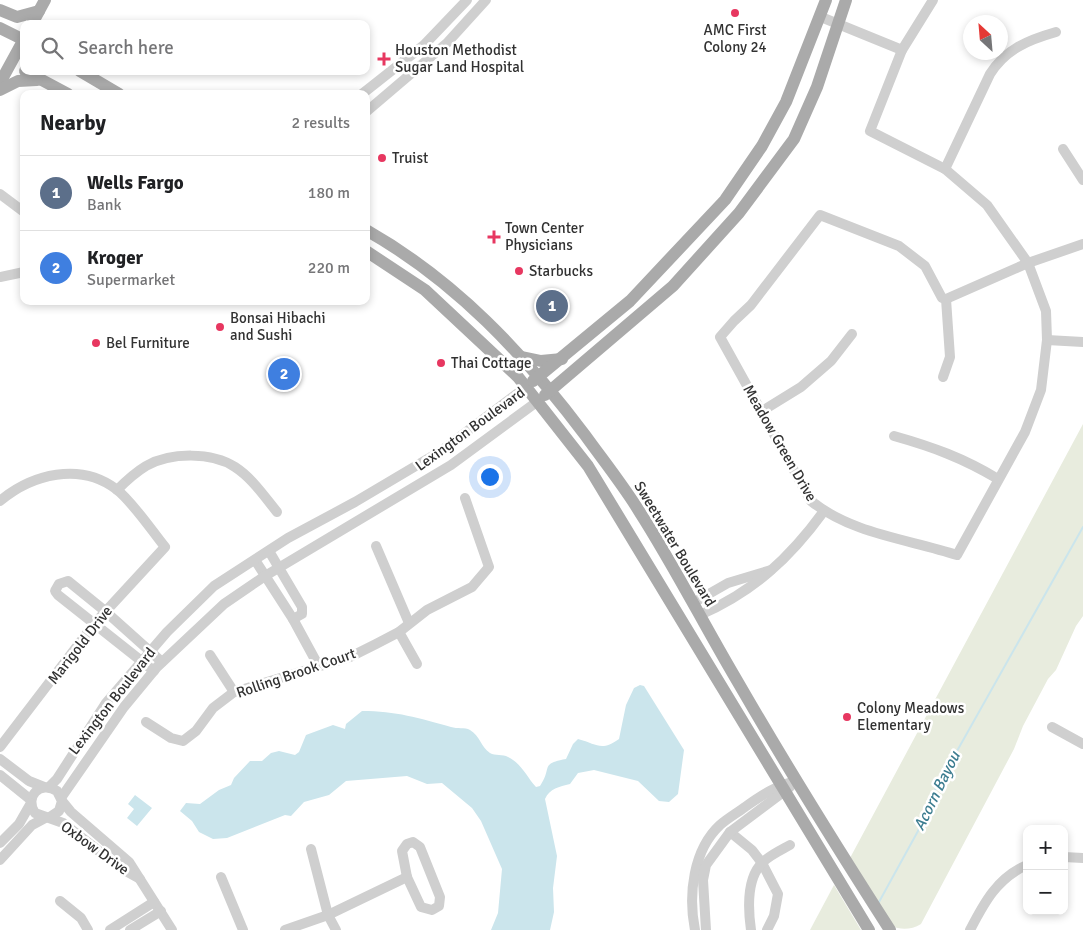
<!DOCTYPE html>
<html lang="en">
<head>
<meta charset="utf-8">
<style>
  :root { --surface:#fff; --page:#f2f2f2; --text:#202124; --muted:#757577; --line:#e0e0e0; --accent:#111827 }
  body { margin:0; font-family:Signika,sans-serif; background:var(--page); color:var(--text) }
  .controls { position:absolute; right:15px; bottom:15px; display:grid; overflow:hidden; border-radius:10px; box-shadow:0 2px 8px #0003 }
  .controls button { width:45px; height:45px; display:grid; place-items:center; padding:0; border:0; border-bottom:1px solid var(--line); background:var(--surface); color:var(--text); font:25px sans-serif }
  .compass { position:absolute; left:963px; top:15px; width:45px; height:45px; border-radius:50%; background:var(--surface); box-shadow:0 2px 8px #0003; rotate:334deg }
  .you { position:absolute; left:489px; top:476px; width:18px; height:18px; margin:-12px; border:4px solid #fff; border-radius:50%; background:#1a73e8; box-shadow:0 0 0 8px #1a73e833 }
  .badge { display:grid; place-items:center; width:32px; height:32px; border-radius:50%; background:var(--accent); color:#fff; font-size:16px; font-weight:700 }
  .pin { position:absolute; translate:-50% -50%; border:2px solid #fff; box-shadow:0 1px 5px #0006 }
  .list { margin:0; padding:0; list-style:none }
  h2 { display:flex; justify-content:space-between; align-items:center; height:65px; margin:0; padding:0 20px; font-size:21px }
  h2 small { font-size:16px; font-weight:400; color:var(--muted) }
  .list li { display:grid; grid-template-columns:32px 1fr auto; gap:15px; align-items:center; box-sizing:border-box; height:75px; padding:0 20px; border-top:1px solid var(--line) }
  .list b { display:block; font-size:19px; white-space:nowrap }
  .list p { margin:0; font-size:16px; white-space:nowrap; color:var(--muted) }
  .list em { font-size:16px; font-style:normal; color:var(--muted) }
  .icon { flex:none; width:28px; height:28px; fill:none; stroke:currentColor; stroke-width:2; stroke-linecap:round; stroke-linejoin:round }
  .map { position:relative; flex:none; width:1083px; height:930px; overflow:hidden }
  .search { position:absolute; background:var(--surface); box-shadow:0 2px 8px #0003; left:20px; top:20px; width:350px; height:55px; display:flex; align-items:center; gap:12px; box-sizing:border-box; padding:0 18px; border-radius:10px; color:var(--muted); font-size:19px }
  .panel { position:absolute; background:var(--surface); box-shadow:0 2px 8px #0003; left:20px; top:90px; width:350px; height:215px; border-radius:10px }
  .map>svg:first-child { display:block }
</style>
</head>
<body>
<div class="map">
<svg width="1083" height="930" viewBox="0 0 1083 930">
  <rect width="100%" height="100%" fill="#fff"/>
  <g fill="#e8ecde">
    <path d="M1083,424V616L1076,626L1056,670L1048,679L1023,726L1014,749L921,924C911,930 901,930 891,926L850,858Z"/>
    <path d="M834,885L861,930H810Z"/>
  </g>
  <g fill="#cbe5ec">
    <path d="M640,685L644,686L684,750L678,794L669,802L659,801L638,781L594,770L578,773L570,784C559,787 550,788 545,799L557,856L553,888L554,912L550,930H491L498,913L502,869L481,821L472,808L442,783L427,784L407,776L346,781L329,795L304,802L291,816L285,815L227,838L213,839L199,832L192,821L180,811L186,803L200,804L219,790L231,785L234,778L250,761H262L271,753L279,751L295,755L299,752L306,735L333,725L345,729L346,724L362,711C396,711 419,718 451,727C457,729 465,727 470,730C480,736 481,747 490,753C495,756 503,754 508,757C522,764 526,776 536,787L540,786C553,767 539,764 566,759L573,744L578,739C597,744 601,752 619,739L626,705L634,688Z"/>
    <path d="M135,795L152,808L137,826L127,818L134,809L128,804Z"/>
  </g>
  <g fill="none" stroke-linecap="round" stroke-linejoin="round">
    <path stroke="#cbe5ec" stroke-width="2" d="M879,902L918,831L930,799L1083,527"/>
    <g stroke="#cfcfcf" stroke-width="10">
      <path d="M933,0L902,50L870,131L945,169L987,205L1028,263L1046,311L1047,340L1041,390L1025,432L957,555C908,539 852,534 811,501L720,337L734,321L751,305L820,215L899,246L925,266L942,298L946,299"/>
      <path d="M821,17L902,50"/>
      <path d="M362,94L424,45L467,0"/>
      <path d="M366,112L447,43L486,0"/>
      <path d="M1063,149L1083,180"/>
      <path d="M945,169L990,74C1006,49 1028,40 1056,32"/>
      <path d="M0,194L24,212"/>
      <path d="M0,277L24,272"/>
      <path d="M946,299L1028,263L1083,244"/>
      <path d="M1047,340L1083,342"/>
      <path d="M943,377L950,357L946,299"/>
      <path d="M762,411L801,387L831,361L852,334"/>
      <path d="M894,436C933,447 963,458 998,479"/>
      <path d="M117,490C126,481 136,472 146,466C171,452 212,452 235,467C252,478 264,496 277,512"/>
      <path d="M0,501C32,474 80,462 116,489C132,501 152,531 165,547L94,624L0,747"/>
      <path d="M376,546L409,623"/>
      <path d="M269,551L302,607V614L293,619"/>
      <path d="M255,560L293,619L318,665"/>
      <path d="M693,603L728,583L771,570"/>
      <path d="M700,615C754,591 789,559 824,511"/>
      <path d="M399,632L417,664"/>
      <path d="M210,655L234,692"/>
      <path d="M154,671L58,595L55,591L59,584L68,581L105,611L162,662"/>
      <path d="M146,722L171,738L183,741L196,731L213,708L234,692L350,657L376,644L399,632L427,610L472,587L489,567L465,498"/>
      <path d="M1052,727L1083,744"/>
      <path d="M0,759L29,781L44,787"/>
      <path d="M0,775L31,800"/>
      <path d="M49,787L57,779L106,703L167,632L214,586L288,538L355,502L441,451L526,387"/>
      <path d="M61,798L124,707L157,667L224,604L265,576L451,465L538,401"/>
      <path d="M62,801L71,812L129,862L172,930"/>
      <path d="M50,817L59,811L62,801L57,791C40,780 24,797 35,813L63,823L122,869L140,879"/>
      <path d="M730,832L752,850L762,863L778,894L774,916L767,930"/>
      <path d="M413,842L420,847L440,897L439,906L432,910L421,907L407,877L402,851L407,844Z"/>
      <path d="M0,843L19,824L31,803"/>
      <path d="M311,849L328,915L336,930"/>
      <path d="M1064,857L1083,858"/>
      <path d="M0,860L32,825L45,818"/>
      <path d="M221,877L243,930"/>
      <path d="M60,901L81,918L88,930"/>
      <path d="M110,930L154,902"/>
      <path d="M130,930L161,911"/>
      <path d="M285,930L328,915L407,877"/>
      <path d="M695,930C688,895 693,850 720,825C728,818 737,813 745,807C762,795 777,785 797,781"/>
      <path d="M706,930L703,880L706,865L730,832L790,787"/>
      <path d="M751,930C748,909 746,878 763,862C770,855 781,850 790,845"/>
      <path d="M970,930C984,903 997,878 1027,865"/>
    </g>
    <g stroke="#aaa" stroke-width="12">
      <path d="M0,10L17,17L39,11"/>
      <path d="M32,24L45,0"/>
      <path d="M0,28L24,40"/>
      <path d="M25,71L68,94"/>
      <path d="M80,71L119,94"/>
      <path d="M0,83L24,39"/>
      <path d="M0,90L18,81L37,80"/>
      <path d="M366,230C456,281 524,354 585,435C603,460 623,485 639,511C675,567 705,627 739,684C787,767 838,849 890,930"/>
      <path d="M366,251L425,290L518,377L588,466L869,930"/>
      <path d="M522,357L541,361L562,359"/>
      <path d="M533,381L630,301L725,200L762,146L786,102L826,0"/>
      <path d="M545,395L673,286L739,213L794,139L817,87L846,0"/>
    </g>
  </g>
  <g fill="#e73760" stroke="#fff" stroke-width="2">
    <circle cx="735" cy="13" r="5"/>
    <path d="M381.5 51.5h5v5h5v5h-5v5h-5v-5h-5v-5h5z"/>
    <circle cx="382" cy="158" r="5"/>
    <path d="M491.5 229.5h5v5h5v5h-5v5h-5v-5h-5v-5h5z"/>
    <circle cx="519" cy="271" r="5"/>
    <circle cx="220" cy="327" r="5"/>
    <circle cx="96" cy="343" r="5"/>
    <circle cx="441" cy="363" r="5"/>
    <circle cx="847" cy="717" r="5"/>
  </g>
  <g text-anchor="middle" dominant-baseline="central" stroke-width="5" stroke-linejoin="round" paint-order="stroke">
    <g font-size="15" fill="#323232" stroke="#fff" text-anchor="start">
      <text x="735" y="30" text-anchor="middle">AMC First<tspan x="735" dy="17">Colony 24</tspan></text>
      <text x="395" y="50">Houston Methodist<tspan x="395" dy="17">Sugar Land Hospital</tspan></text>
      <text x="392" y="158">Truist</text>
      <text x="505" y="228">Town Center<tspan x="505" dy="17">Physicians</tspan></text>
      <text x="529" y="271">Starbucks</text>
      <text x="230" y="318">Bonsai Hibachi<tspan x="230" dy="17">and Sushi</tspan></text>
      <text x="106" y="343">Bel Furniture</text>
      <text x="451" y="363">Thai Cottage</text>
      <text x="857" y="708">Colony Meadows<tspan x="857" dy="17">Elementary</tspan></text>
    </g>
    <g font-size="15" fill="#323232" stroke="#fff">
      <text transform="translate(470 429) rotate(-36)">Lexington Boulevard</text>
      <text transform="translate(780 443) rotate(60)">Meadow Green Drive</text>
      <text transform="translate(675 544) rotate(59)">Sweetwater Boulevard</text>
      <text transform="translate(80 645) rotate(-52)">Marigold Drive</text>
      <text transform="translate(296 673) rotate(-19)">Rolling Brook Court</text>
      <text transform="translate(112 701) rotate(-52)">Lexington Boulevard</text>
      <text transform="translate(95 848) rotate(36)">Oxbow Drive</text>
    </g>
    <g font-size="16" font-style="italic" fill="#3c7d90" stroke="#fff">
      <text transform="translate(937 791) rotate(-64)">Acorn Bayou</text>
    </g>
  </g>
</svg>
<div class="controls">
<button>+</button>
<button>−</button>
</div>
<svg class="compass" viewBox="-18 -18 36 36"><path d="M0-13l5 13h-10z" fill="#e53935"/><path d="M0 13l5-13h-10z" fill="#757577"/></svg>
<div class="you"></div>
<div class="pin badge" style="left:552px;top:306px;background:#5c6f8a">1</div>
<div class="pin badge" style="left:284px;top:374px;background:#3f7fe0">2</div>
<div class="search"><svg class="icon" aria-label="search" viewBox="0 0 24 24"><circle cx="10" cy="10" r="6"/><path d="M15 15l6 6"/></svg>Search here</div>
<section class="panel">
<h2>Nearby<small>2 results</small></h2>
<ul class="list">
<li><span class="badge" style="background:#5c6f8a">1</span><div><b>Wells Fargo</b><p>Bank</p></div><em>180 m</em></li>
<li><span class="badge" style="background:#3f7fe0">2</span><div><b>Kroger</b><p>Supermarket</p></div><em>220 m</em></li>
</ul>
</section>
</div>
</body>
</html>
